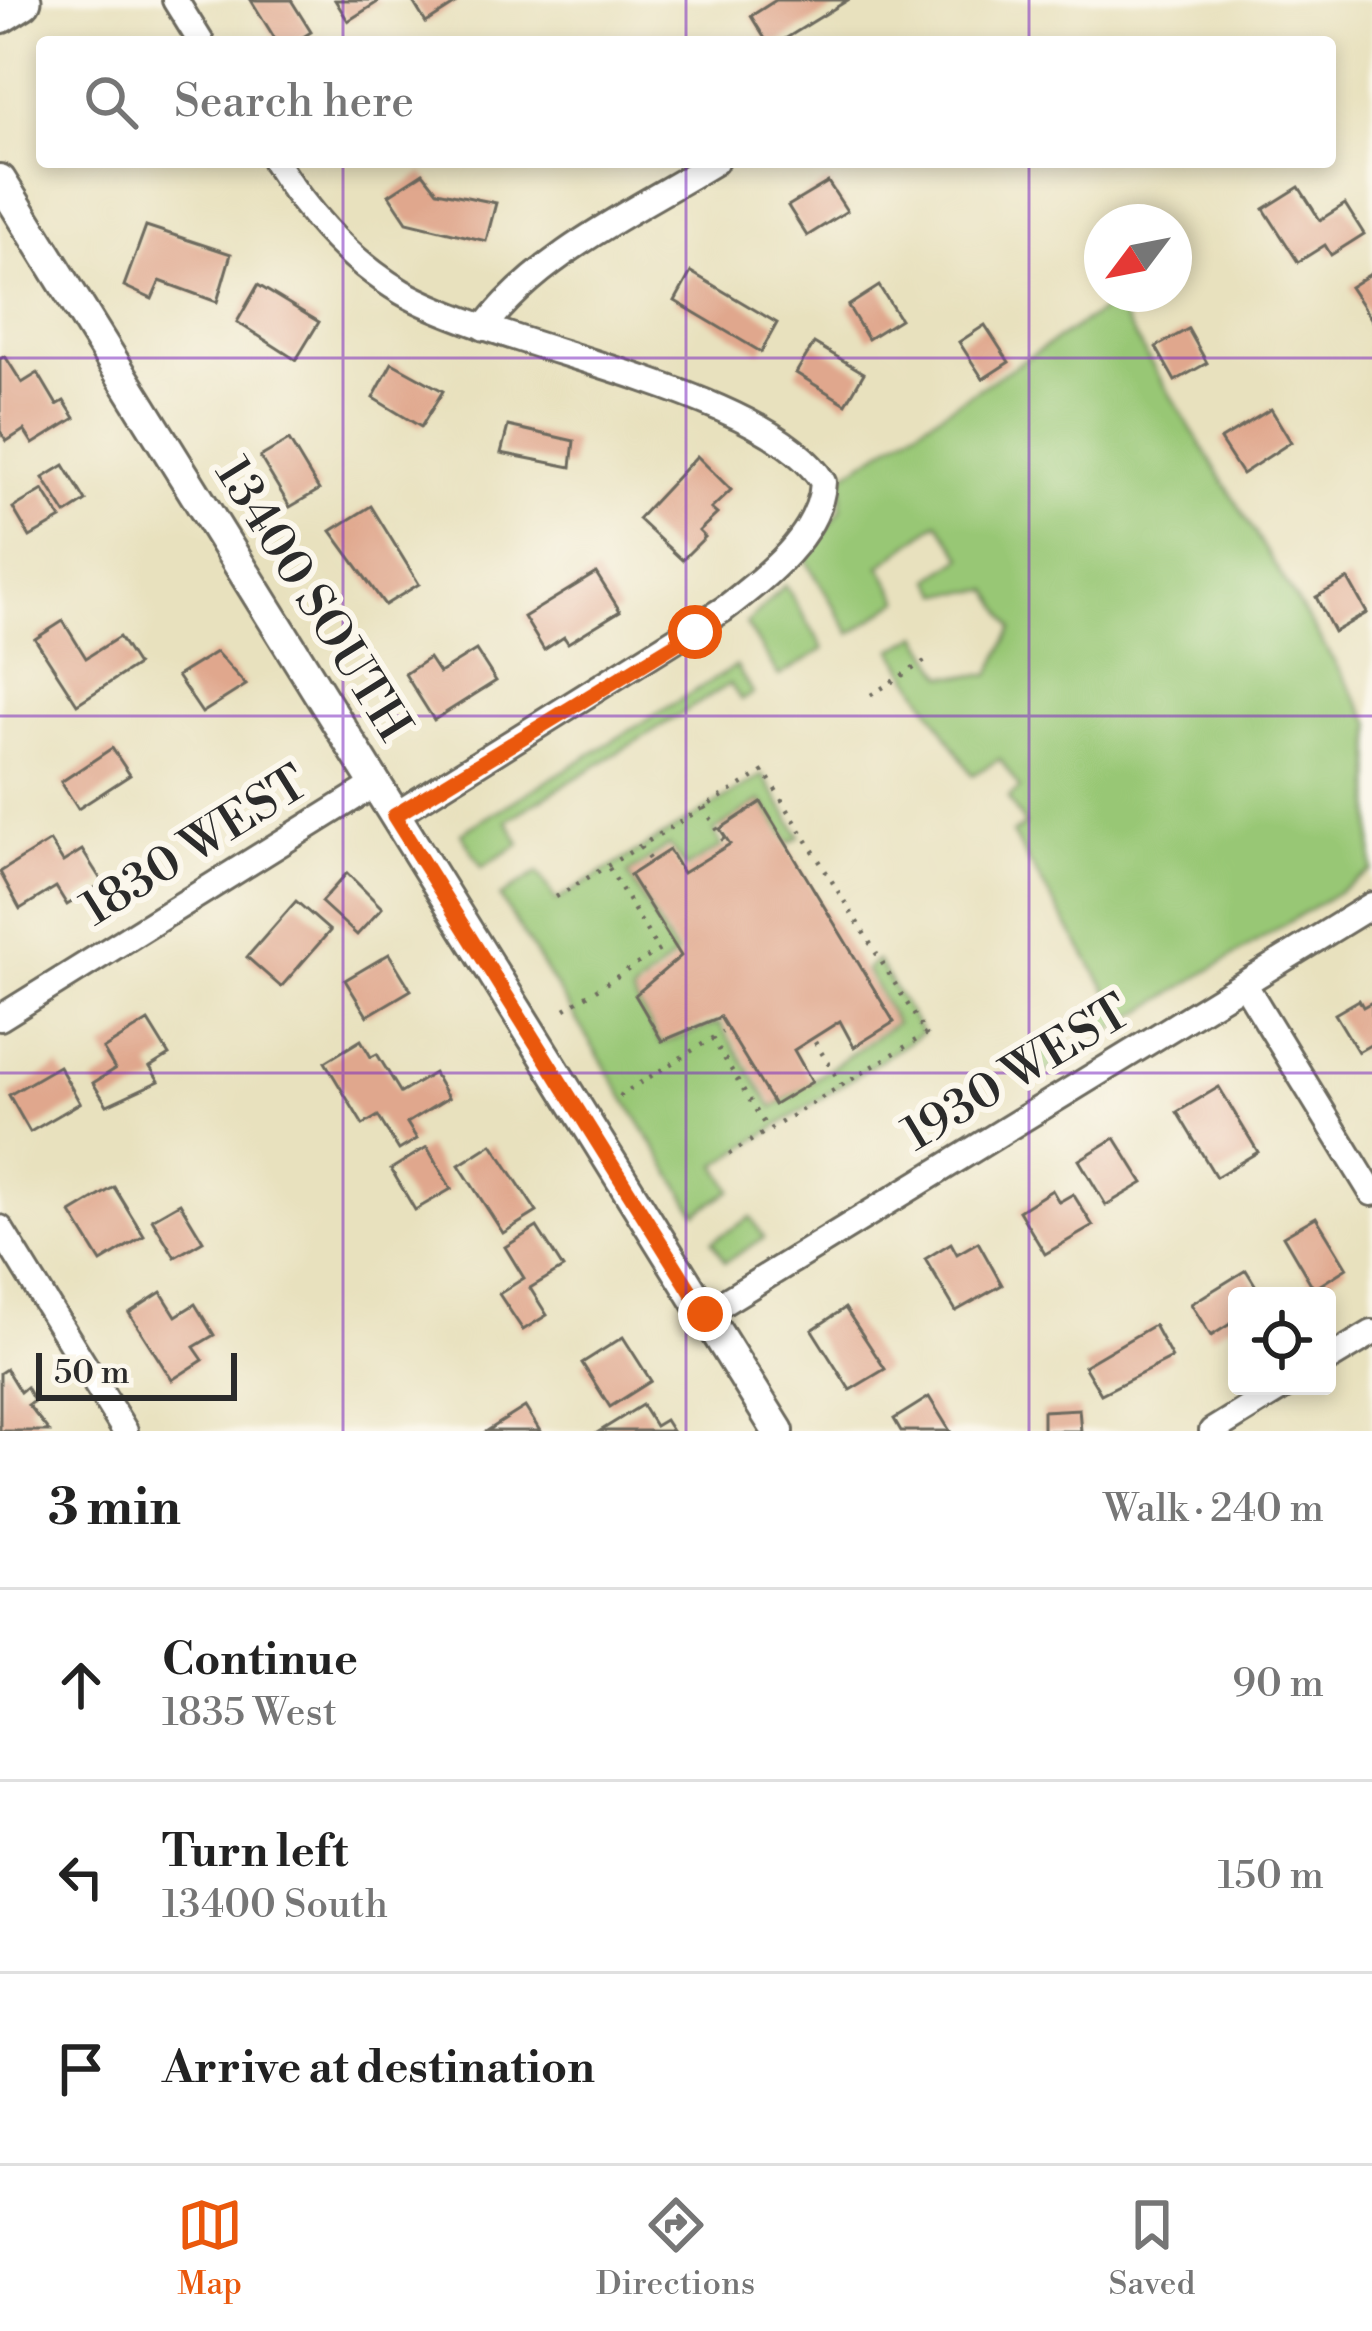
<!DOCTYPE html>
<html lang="en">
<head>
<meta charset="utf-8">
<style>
  :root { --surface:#fff; --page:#f6f6f6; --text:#222; --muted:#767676; --line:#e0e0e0; --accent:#ea580c }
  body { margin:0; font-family:"Libre Bodoni",serif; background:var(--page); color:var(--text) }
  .controls { position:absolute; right:36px; bottom:36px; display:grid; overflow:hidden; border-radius:12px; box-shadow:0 6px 18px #0003 }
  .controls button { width:108px; height:108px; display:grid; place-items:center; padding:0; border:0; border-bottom:3px solid var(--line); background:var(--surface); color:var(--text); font:60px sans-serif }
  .compass { position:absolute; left:1084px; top:204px; width:108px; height:108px; border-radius:50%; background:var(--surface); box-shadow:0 6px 18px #0003; rotate:238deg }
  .scale { position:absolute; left:36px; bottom:30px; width:201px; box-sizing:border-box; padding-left:12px; border:6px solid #2b2b2b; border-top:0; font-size:33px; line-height:42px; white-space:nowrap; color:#2b2b2b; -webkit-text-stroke:9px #fbf7ec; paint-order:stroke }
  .stop { position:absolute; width:36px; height:36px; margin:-27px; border:9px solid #ea580c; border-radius:50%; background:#fff }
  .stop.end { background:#ea580c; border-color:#fff; box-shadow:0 3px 12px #0008 }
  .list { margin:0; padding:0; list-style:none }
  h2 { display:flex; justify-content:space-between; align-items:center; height:156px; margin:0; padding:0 48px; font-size:51px }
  h2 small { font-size:39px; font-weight:400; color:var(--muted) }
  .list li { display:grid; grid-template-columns:78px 1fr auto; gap:36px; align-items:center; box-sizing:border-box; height:192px; padding:0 48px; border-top:3px solid var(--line) }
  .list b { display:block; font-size:45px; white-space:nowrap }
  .list p { margin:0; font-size:39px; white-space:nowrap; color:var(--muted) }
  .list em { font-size:39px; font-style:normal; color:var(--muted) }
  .icon { flex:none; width:66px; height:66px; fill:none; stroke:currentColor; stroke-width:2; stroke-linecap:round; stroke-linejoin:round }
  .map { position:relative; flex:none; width:1372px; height:1431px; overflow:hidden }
  .search { position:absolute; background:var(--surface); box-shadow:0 6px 18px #0003; left:36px; right:36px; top:36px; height:132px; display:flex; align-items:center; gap:30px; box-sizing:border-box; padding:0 42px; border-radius:12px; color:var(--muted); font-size:45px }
  .sheet { height:732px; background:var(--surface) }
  nav { display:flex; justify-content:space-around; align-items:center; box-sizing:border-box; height:168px; border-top:3px solid var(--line); background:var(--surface); font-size:33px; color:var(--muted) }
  nav a { display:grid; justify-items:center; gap:6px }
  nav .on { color:var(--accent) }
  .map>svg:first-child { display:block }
</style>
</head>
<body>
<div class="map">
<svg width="1372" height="1431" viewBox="0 0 1372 1431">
  <rect width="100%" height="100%" fill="#fbf7ec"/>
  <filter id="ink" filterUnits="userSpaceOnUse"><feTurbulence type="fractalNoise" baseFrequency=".00833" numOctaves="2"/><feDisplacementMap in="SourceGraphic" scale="24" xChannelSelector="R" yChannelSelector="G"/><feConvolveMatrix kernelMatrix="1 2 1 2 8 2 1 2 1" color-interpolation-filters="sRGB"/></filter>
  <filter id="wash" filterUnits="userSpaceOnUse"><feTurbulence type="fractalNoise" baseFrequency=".004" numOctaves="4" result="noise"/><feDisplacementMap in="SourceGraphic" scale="48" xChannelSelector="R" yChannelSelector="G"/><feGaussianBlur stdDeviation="2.7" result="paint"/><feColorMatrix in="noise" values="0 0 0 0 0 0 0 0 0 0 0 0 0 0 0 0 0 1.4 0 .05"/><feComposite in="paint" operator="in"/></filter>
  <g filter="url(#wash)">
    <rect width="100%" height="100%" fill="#e8e1be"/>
    <g fill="#98c775" stroke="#627950" stroke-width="3">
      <path d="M1114,303L1372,724V871L1102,1036L1088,1013L1111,997L1012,834L1025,825L1008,798L1020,789L1000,759L972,775L893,650L919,635L944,676L990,675L1013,628L990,590L941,594L931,579L963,557L938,522L880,566L900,600L851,634L806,560L841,509L843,475Z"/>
      <path d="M785,585L824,649L779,676L746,624Z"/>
      <path d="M736,666L753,694L741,700L730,684L507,820L520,844L482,867L461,833Z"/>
      <path d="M763,775L800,836L790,843L761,800L714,831L722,846L685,868L669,845L628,874L676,955L632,994L661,1044L719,1023L773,1108L896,1023L866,969L877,961L922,1033L717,1165L732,1190L696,1213L500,897L538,872L556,901Z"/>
      <path d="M1062,1032L1075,1054L1030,1082L1016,1060Z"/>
      <path d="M751,1217L764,1238L725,1262L712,1241Z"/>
    </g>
    <g id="blocks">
      <g fill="#e0a78d">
        <path d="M251,0H291L311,32L295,42H277Z"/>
        <path d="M335,0H381L348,21Z"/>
        <path d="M412,0H455L457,3L426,23Z"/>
        <path d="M776,0H848L780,42H767L751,16Z"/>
        <path d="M423,173L437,191L496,203L486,241L407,222L389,195Z"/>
        <path d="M828,182L847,211L807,236L788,206Z"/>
        <path d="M1299,187L1320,220L1345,204L1364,234L1331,255L1325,245L1298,262L1264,209Z"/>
        <path d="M146,226L231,254L217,302L160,281L152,299L124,286Z"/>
        <path d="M691,272L777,323L761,352L675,301Z"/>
        <path d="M1372,273V320L1350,287Z"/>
        <path d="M258,285L319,322L296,360L237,322Z"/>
        <path d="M879,286L900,319L868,339L848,306Z"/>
        <path d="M985,325L1009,362L983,379L959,342Z"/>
        <path d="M1188,329L1207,363L1175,381L1156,347Z"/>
        <path d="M814,343L864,373L846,404L796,373Z"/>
        <path d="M5,356L22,383L38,373L57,405L64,401L75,418L33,444L24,430L7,441L0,431V359Z"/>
        <path d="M392,363L443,391L421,427L373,398Z"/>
        <path d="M1271,409L1291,442L1242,474L1220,440Z"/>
        <path d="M508,426L574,441L571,467L501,453Z"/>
        <path d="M289,440L319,490L290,507L260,457Z"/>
        <path d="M697,456L731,490L711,509L717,514L699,531L705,537L682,560L638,519Z"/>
        <path d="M64,465L86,501L66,514L43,478Z"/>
        <path d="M43,490L61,519L30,537L13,508Z"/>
        <path d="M371,506L419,584L385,605L331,531Z"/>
        <path d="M596,573L620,611L568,643L564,637L544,650L524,617Z"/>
        <path d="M1348,579L1367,613L1334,632L1316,597Z"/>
        <path d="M63,621L86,658L119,637L137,665L77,704L35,639Z"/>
        <path d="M476,650L496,681L434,720L405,674L429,658L439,673Z"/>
        <path d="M216,652L246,685L202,713L177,676Z"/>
        <path d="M112,748L130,775L78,809L61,782Z"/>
        <path d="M761,802L894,1022L854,1047L840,1021L794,1050L812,1082L774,1105L720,1017L662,1041L635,995L681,956L630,875L669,850L683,873L730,844L720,829Z"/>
        <path d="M50,841L63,862L82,850L103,883L67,905L56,887L20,909L0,872Z"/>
        <path d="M347,873L382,908L357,935L321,902Z"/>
        <path d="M296,901L330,931L281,987L247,957Z"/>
        <path d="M389,954L411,990L367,1016L345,980Z"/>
        <path d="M1359,1000L1363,1007L1372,1002V1044L1358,1052L1335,1014Z"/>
        <path d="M148,1021L169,1055L150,1067L159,1081L107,1105L93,1083L115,1069L103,1049Z"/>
        <path d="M361,1040L371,1057L377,1054L401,1093L434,1073L448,1098L407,1123L417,1139L399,1150L378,1116L363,1125L325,1062Z"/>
        <path d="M59,1066L80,1103L30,1132L9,1095Z"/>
        <path d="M1219,1087L1258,1152L1216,1177L1177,1112Z"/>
        <path d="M1115,1138L1143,1183L1106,1205L1079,1160Z"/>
        <path d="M492,1144L537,1212L503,1233L459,1165Z"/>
        <path d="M427,1147L451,1189L415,1210L391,1169Z"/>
        <path d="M114,1187L144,1236L101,1262L71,1213Z"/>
        <path d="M1052,1190L1059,1202L1073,1194L1093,1226L1045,1254L1019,1211Z"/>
        <path d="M180,1203L203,1241L175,1257L152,1219Z"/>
        <path d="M1316,1217L1347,1268L1314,1289L1283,1236Z"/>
        <path d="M537,1227L563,1268L530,1288L547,1315L523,1330L499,1294L524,1278L505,1247Z"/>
        <path d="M978,1242L1002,1285L956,1311L925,1259L951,1243L957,1254Z"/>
        <path d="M1246,1270L1262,1296H1237V1336L1230,1324L1211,1336L1191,1304Z"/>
        <path d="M161,1292L176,1316L195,1304L214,1335L194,1347L203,1360L172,1380L129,1313Z"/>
        <path d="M845,1308L885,1369L850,1390L812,1330Z"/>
        <path d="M1154,1325L1172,1358L1101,1394L1084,1366Z"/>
        <path d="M623,1337L651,1381L610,1407L582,1363Z"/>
        <path d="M6,1369L20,1392L26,1387L34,1401L28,1405L49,1431H0V1373Z"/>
        <path d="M929,1397L950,1431H901L894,1419Z"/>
        <path d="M642,1405L655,1426L665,1420L672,1431H600Z"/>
        <path d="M525,1407L540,1431H487Z"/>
        <path d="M1079,1409L1081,1431H1043V1411Z"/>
      </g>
    </g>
  </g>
  <g filter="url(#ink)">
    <use href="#blocks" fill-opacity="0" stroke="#6d6b5e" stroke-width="3"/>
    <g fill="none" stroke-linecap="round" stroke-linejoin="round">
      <g stroke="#6d6b5e" stroke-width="30">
        <g id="minor">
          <path d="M175,0L201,42"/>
          <path d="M275,162C308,214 348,260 402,292C505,351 765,389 823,482C821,535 763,579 724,609L394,816"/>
          <path d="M484,328C541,253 635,211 715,162"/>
          <path d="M1245,985L1372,1193"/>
          <path d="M0,1018L374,785"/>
          <path d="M0,1228L125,1431"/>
          <path d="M705,1314L1372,905"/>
          <path d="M1327,1360L1372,1333"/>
          <path d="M1212,1431L1285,1386"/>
        </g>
      </g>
      <g stroke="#6d6b5e" stroke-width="36">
        <path id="tertiary" d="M0,180L778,1431"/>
      </g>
      <g stroke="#6d6b5e" stroke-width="45">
        <path id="primary" d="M0,13L21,0"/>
      </g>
      <g stroke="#6d6b5e" stroke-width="4.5" stroke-dasharray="3 9" stroke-linecap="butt">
        <path d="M871,695L930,658"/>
        <path d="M704,807L725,843"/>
        <path d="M640,847L649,859"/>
        <path d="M609,868L658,950"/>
        <path d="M556,897L764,771L926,1034L726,1156"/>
        <path d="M565,1009L666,946"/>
        <path d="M712,1038L768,1130"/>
        <path d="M815,1042L841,1084"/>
        <path d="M619,1096L722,1032"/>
      </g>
      <use href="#minor" stroke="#fff" stroke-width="24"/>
      <use href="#tertiary" stroke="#fff" stroke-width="30"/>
      <use href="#primary" stroke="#fff" stroke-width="39"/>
    </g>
  </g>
  <g fill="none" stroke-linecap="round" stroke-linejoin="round" filter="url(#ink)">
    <path stroke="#ea580c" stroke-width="15" d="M695,632L394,816L705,1314"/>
  </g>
  <path fill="none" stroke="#7b2cbf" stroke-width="3" stroke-opacity="0.55" d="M343,0V42M686,0V42M1029,0V42M343,162V1431M686,162V1431M1029,162V1431M0,358H1372M0,716H1372M0,1073H1372"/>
  <g text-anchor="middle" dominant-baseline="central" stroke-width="12" stroke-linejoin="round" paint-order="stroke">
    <g font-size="48" fill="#2b2b2b" stroke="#fbf7ec">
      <text transform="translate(312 600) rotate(58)">13400 SOUTH</text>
      <text transform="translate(195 847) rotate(-32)">1830 WEST</text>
      <text transform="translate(1017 1074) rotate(-31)">1930 WEST</text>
    </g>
  </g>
</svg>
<div class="controls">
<button><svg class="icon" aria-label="locate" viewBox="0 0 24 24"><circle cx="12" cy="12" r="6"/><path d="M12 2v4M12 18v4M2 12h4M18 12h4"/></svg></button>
</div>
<svg class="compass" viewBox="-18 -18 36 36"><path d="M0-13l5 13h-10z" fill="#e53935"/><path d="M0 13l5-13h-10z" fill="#767676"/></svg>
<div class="scale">50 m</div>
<div class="stop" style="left:695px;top:632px"></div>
<div class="stop end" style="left:705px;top:1314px"></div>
<div class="search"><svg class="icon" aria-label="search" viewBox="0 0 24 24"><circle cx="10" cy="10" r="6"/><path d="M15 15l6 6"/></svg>Search here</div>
</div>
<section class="sheet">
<h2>3 min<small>Walk · 240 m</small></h2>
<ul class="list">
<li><svg class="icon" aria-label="ahead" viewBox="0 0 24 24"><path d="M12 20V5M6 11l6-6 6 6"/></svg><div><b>Continue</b><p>1835 West</p></div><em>90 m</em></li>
<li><svg class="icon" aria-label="left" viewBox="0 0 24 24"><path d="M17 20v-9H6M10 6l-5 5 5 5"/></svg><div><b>Turn left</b><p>13400 South</p></div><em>150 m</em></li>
<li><svg class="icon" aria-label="arrive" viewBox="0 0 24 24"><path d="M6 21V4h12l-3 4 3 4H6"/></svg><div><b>Arrive at destination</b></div></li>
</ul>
</section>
<nav>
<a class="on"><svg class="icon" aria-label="map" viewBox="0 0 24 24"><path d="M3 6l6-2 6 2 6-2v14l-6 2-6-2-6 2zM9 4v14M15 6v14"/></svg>Map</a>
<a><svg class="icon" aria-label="directions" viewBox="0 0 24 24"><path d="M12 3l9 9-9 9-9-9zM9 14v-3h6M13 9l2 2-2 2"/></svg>Directions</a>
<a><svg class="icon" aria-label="saved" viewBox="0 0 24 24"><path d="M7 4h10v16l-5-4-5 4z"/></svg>Saved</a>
</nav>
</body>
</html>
